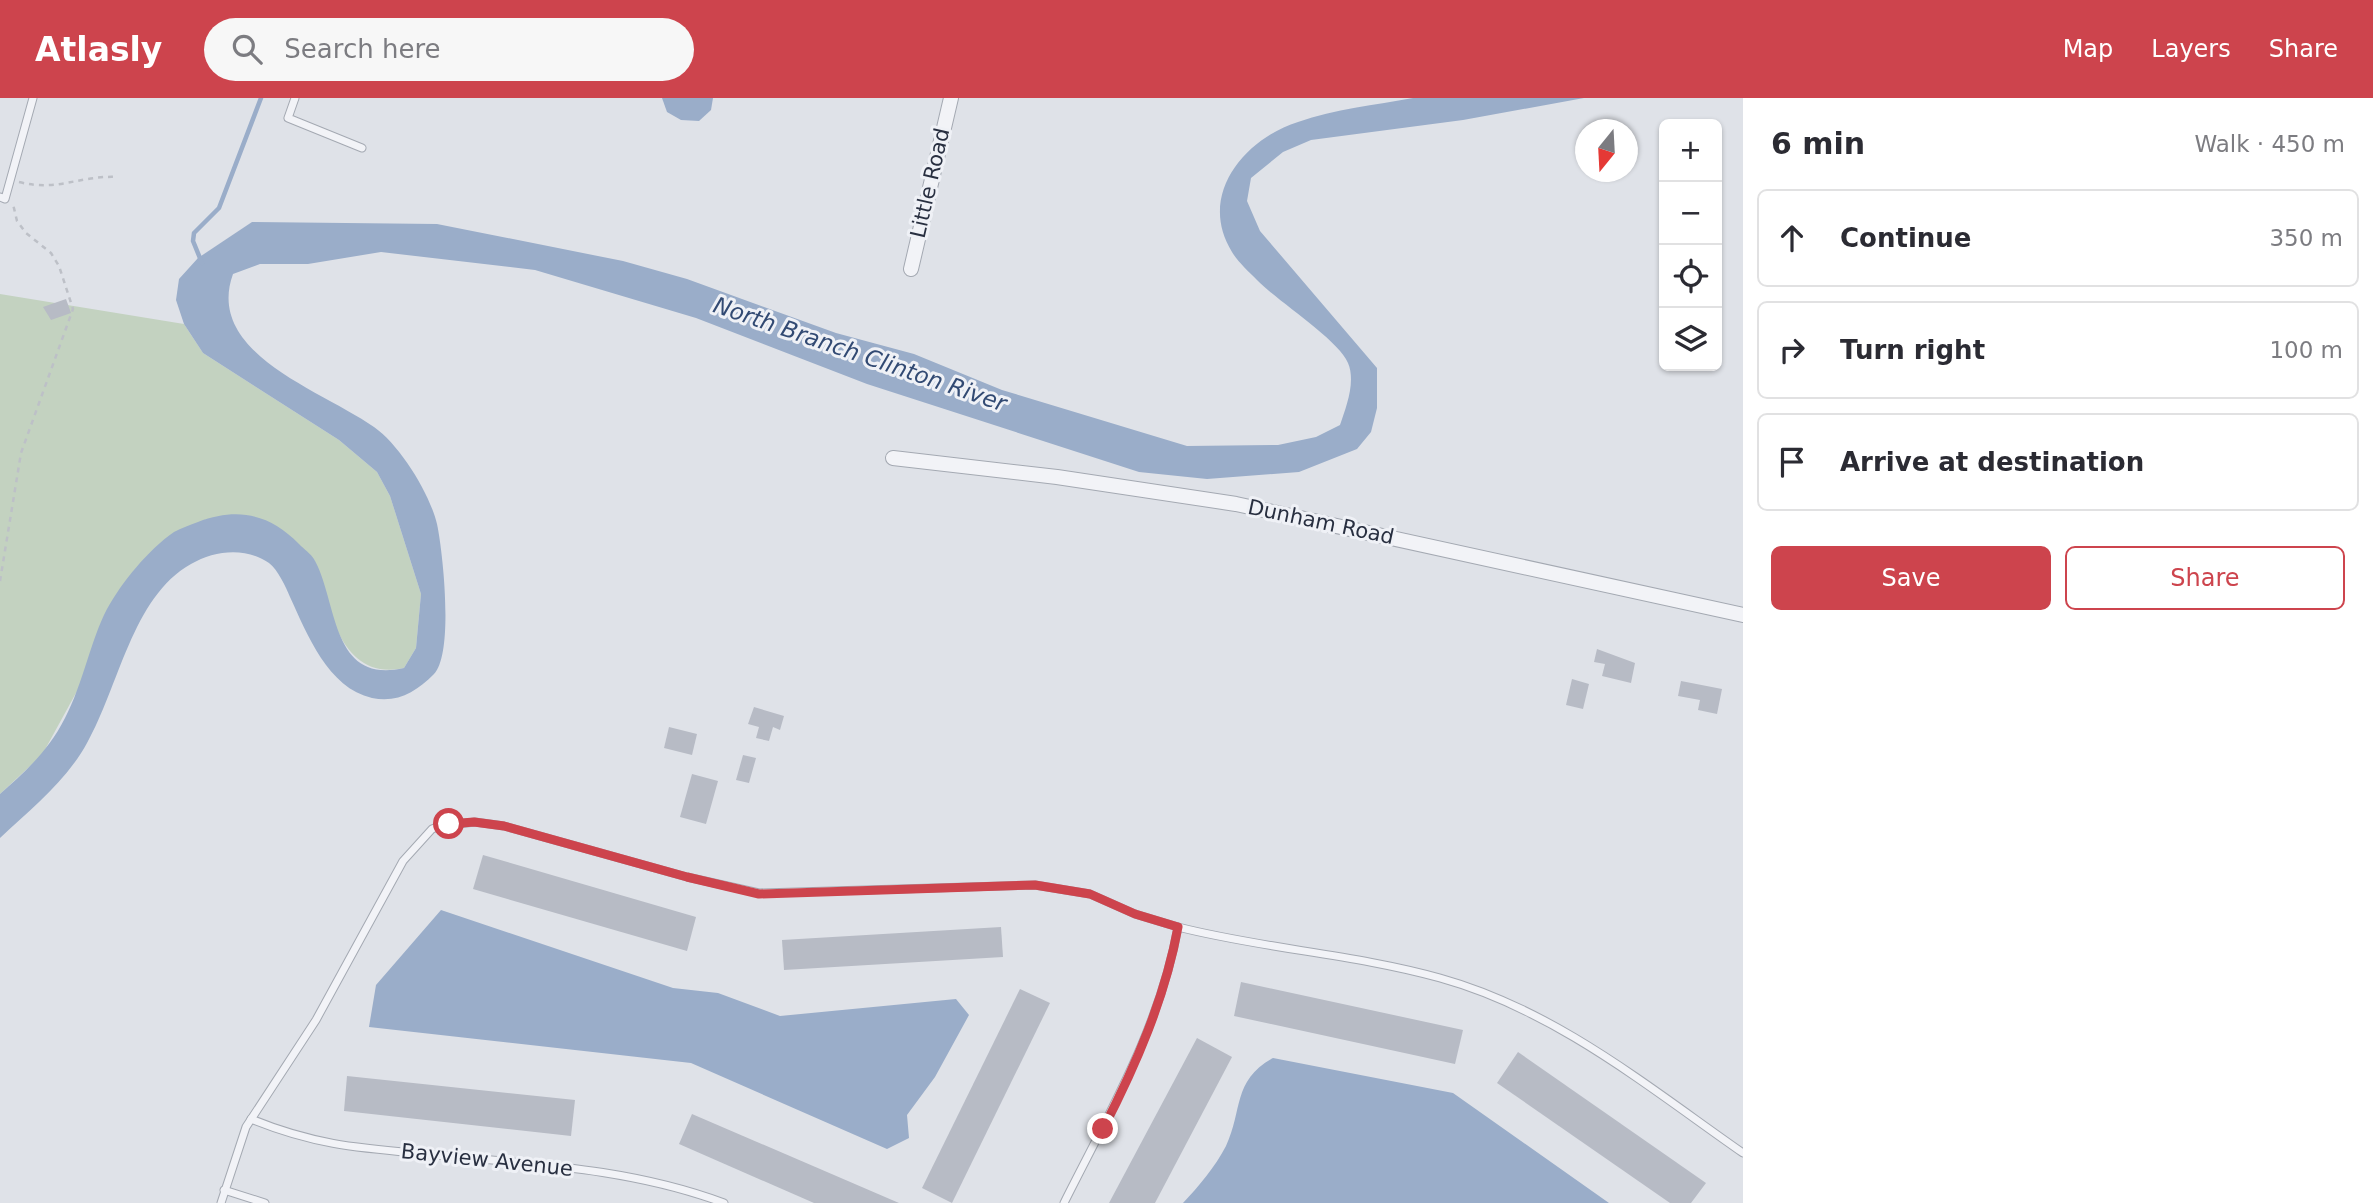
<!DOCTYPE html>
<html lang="en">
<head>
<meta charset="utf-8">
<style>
  :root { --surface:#fff; --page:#f7f7f7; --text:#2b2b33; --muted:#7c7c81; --line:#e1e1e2; --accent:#cd444d }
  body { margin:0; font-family:"DejaVu Sans",sans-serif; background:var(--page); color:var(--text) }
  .controls { position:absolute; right:21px; top:21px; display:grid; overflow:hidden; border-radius:10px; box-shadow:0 2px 5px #0004 }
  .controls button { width:63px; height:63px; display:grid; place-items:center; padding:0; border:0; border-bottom:2px solid var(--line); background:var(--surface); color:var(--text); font:35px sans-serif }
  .compass { position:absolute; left:1575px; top:21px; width:63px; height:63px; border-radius:50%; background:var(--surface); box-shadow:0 2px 5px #0004; rotate:198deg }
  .stop { position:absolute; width:21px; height:21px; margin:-16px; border:5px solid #cd444d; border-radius:50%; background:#fff }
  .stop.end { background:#cd444d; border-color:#fff; box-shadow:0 2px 7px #0008 }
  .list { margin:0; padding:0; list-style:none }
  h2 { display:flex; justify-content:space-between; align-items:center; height:91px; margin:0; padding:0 28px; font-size:30px }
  h2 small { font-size:23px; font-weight:400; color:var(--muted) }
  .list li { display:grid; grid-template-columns:46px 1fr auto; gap:21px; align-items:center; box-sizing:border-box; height:98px; margin:0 14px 14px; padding:0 14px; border:2px solid var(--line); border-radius:10px }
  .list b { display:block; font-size:26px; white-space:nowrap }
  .list em { font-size:23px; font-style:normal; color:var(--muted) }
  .actions { display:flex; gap:14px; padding:21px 28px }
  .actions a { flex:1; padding:16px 0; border:2px solid var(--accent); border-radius:10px; text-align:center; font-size:24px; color:var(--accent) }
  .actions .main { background:var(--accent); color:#fff }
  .icon { flex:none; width:38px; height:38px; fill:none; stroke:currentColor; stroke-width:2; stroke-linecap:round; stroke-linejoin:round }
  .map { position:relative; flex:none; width:1743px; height:1105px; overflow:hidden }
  header { display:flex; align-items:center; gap:42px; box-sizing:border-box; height:98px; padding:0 35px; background:var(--accent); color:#fff }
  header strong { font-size:33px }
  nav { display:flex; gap:38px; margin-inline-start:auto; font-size:24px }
  .search { width:490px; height:63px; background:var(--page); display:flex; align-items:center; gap:18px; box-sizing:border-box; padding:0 24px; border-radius:38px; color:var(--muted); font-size:26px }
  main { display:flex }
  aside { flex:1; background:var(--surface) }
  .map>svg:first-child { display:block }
</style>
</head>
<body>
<header>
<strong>Atlasly</strong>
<div class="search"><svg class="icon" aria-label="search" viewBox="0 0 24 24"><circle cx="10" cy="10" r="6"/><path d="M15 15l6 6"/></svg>Search here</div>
<nav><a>Map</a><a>Layers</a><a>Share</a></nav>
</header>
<main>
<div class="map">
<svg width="1743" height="1105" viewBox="0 0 1743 1105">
  <rect width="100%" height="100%" fill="#dfe2e8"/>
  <path fill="#c3d2c0" d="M0,196L184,226L203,255L339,342L377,374L390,398L421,496L416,550L404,570C339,584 329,507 314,461L206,421L82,584L42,657L0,696Z"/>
  <g fill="#9aadc9">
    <path d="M662,0H713L711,12L699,23L681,22L667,14Z"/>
    <path d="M1413,0H1584L1463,22L1311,42L1283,54L1251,80L1247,103L1260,133L1377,270V310L1371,334L1357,351L1299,374L1207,381L1139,374L867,286L696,220L535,172L381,154L308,166H260L233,176C204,256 324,293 374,329C400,347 430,396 437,426C443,454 454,555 434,576C416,594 398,605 372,600C328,590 307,536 290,499C286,489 278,472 269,465C246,449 215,452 191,466C132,499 119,589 87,645C67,682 31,711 0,740V696C26,673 49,652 65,620C83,586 91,541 107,511C122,484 148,452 174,434C181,430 190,427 198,424C238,409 270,416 299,446C304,451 311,456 314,461C338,503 330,587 404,570L416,550L421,496L390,398L377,374L339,342L203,255L184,226L176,202L179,181L198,160L252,124L437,126L623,163L687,181L836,235L914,256L1002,292L1187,348L1278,347L1316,339L1340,327C1346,309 1356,284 1348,265C1338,241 1277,203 1257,182C1249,174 1238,164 1232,154C1197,98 1244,41 1298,24C1335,11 1375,7 1413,0Z"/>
    <path d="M441,812L673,890L718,895L780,918L956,901L969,917L935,979L907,1017L909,1040L887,1051L691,965L369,929L376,887Z"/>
    <path d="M1273,960L1453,995L1609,1105H1183C1199,1088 1215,1069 1226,1048C1243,1012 1232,983 1273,960Z"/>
  </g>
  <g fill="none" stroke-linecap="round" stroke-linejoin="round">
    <path stroke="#9aadc9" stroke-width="4.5" d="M202,165L193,143L194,135L219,110L261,0"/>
  </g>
  <g fill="#b7bbc5">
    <path d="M66,201L71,215L51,222L43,209Z"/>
    <path d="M1597,551L1635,565L1631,585L1602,578L1605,566L1594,564Z"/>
    <path d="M1572,581L1589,586L1583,611L1566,607Z"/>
    <path d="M1681,583L1722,591L1717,616L1698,612L1700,602L1678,598Z"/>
    <path d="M754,609L784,618L780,632L773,629L769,643L756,640L759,629L748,626Z"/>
    <path d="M669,629L697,636L692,657L664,650Z"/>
    <path d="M743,657L756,660L749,685L736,682Z"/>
    <path d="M692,676L718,683L706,726L680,719Z"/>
    <path d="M483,757L696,819L687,853L473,791Z"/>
    <path d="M1001,829L1003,859L784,872L782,842Z"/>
    <path d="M1241,884L1463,932L1455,966L1234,918Z"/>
    <path d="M1020,891L1050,905L952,1105L922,1090Z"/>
    <path d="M1197,940L1232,959L1155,1105H1109Z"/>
    <path d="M1518,954L1706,1085L1691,1105H1670L1497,985Z"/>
    <path d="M347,978L575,1002L571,1038L344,1013Z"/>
    <path d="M692,1016L899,1105H814L679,1046Z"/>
  </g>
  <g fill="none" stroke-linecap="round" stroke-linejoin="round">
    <g stroke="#a4a9b2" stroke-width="9">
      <g id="service">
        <path d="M295,0L288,20L362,50"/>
        <path d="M0,99L5,101L33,0"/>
        <path d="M251,1021C314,1047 359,1050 426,1056C527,1066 628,1069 724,1105"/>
        <path d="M224,1092L265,1105"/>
        <path d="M221,1105L246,1029L316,922L403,763L432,731L440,728L475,724L504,728L687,779L759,795L1035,787L1090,796L1135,816L1178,829"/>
        <path d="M1064,1105C1109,1015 1160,929 1178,829C1264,851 1354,856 1440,880C1555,912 1647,988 1743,1055"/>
      </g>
    </g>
    <g stroke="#a4a9b2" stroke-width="16">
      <g id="minor">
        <path d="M911,171L951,0"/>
        <path d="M893,360L1057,379L1236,406L1743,517"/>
      </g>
    </g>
    <g stroke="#bdc0c7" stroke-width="2.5" stroke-dasharray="5 5" stroke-linecap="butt">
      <path d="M19,84C59,94 79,77 118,79"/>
      <path d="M0,483L21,355L73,211L59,168L51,155L26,135L17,123L13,106"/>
    </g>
    <use href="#service" stroke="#f2f3f7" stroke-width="7"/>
    <use href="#minor" stroke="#f2f3f7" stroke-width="14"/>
  </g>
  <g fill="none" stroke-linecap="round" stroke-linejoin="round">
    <path stroke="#cd444d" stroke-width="9" d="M449,726L474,724L504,728L687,779L759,796L1035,787L1090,796L1135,816L1178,829C1165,900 1136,967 1103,1031"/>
  </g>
  <g text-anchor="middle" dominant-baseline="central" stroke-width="6" stroke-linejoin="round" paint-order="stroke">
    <g font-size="21" fill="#282f40" stroke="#eff1f6">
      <text transform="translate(930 85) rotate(-77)">Little Road</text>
      <text transform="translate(1321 424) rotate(12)">Dunham Road</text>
      <text transform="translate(487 1062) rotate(6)">Bayview Avenue</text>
    </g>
    <g font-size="23" font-style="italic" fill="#324a73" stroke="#eff1f6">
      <text transform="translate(860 256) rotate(19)">North Branch Clinton River</text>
    </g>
  </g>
</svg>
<div class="controls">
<button>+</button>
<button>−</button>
<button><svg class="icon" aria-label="locate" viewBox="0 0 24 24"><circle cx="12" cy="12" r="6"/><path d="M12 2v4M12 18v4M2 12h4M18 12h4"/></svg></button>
<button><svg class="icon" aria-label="layers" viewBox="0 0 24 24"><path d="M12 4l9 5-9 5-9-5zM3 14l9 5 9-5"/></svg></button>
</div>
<svg class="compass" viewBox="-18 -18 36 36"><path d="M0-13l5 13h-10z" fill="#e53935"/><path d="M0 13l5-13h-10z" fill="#7c7c81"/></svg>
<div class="stop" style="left:449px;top:726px"></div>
<div class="stop end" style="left:1103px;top:1031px"></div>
</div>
<aside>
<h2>6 min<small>Walk · 450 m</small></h2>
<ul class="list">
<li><svg class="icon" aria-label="ahead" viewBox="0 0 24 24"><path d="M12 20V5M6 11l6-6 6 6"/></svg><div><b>Continue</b></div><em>350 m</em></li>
<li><svg class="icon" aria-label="right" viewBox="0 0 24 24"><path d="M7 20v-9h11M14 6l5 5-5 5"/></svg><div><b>Turn right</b></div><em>100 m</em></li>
<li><svg class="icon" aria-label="arrive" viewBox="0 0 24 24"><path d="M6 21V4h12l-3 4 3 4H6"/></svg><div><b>Arrive at destination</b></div></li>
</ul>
<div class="actions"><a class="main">Save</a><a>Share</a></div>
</aside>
</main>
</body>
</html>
